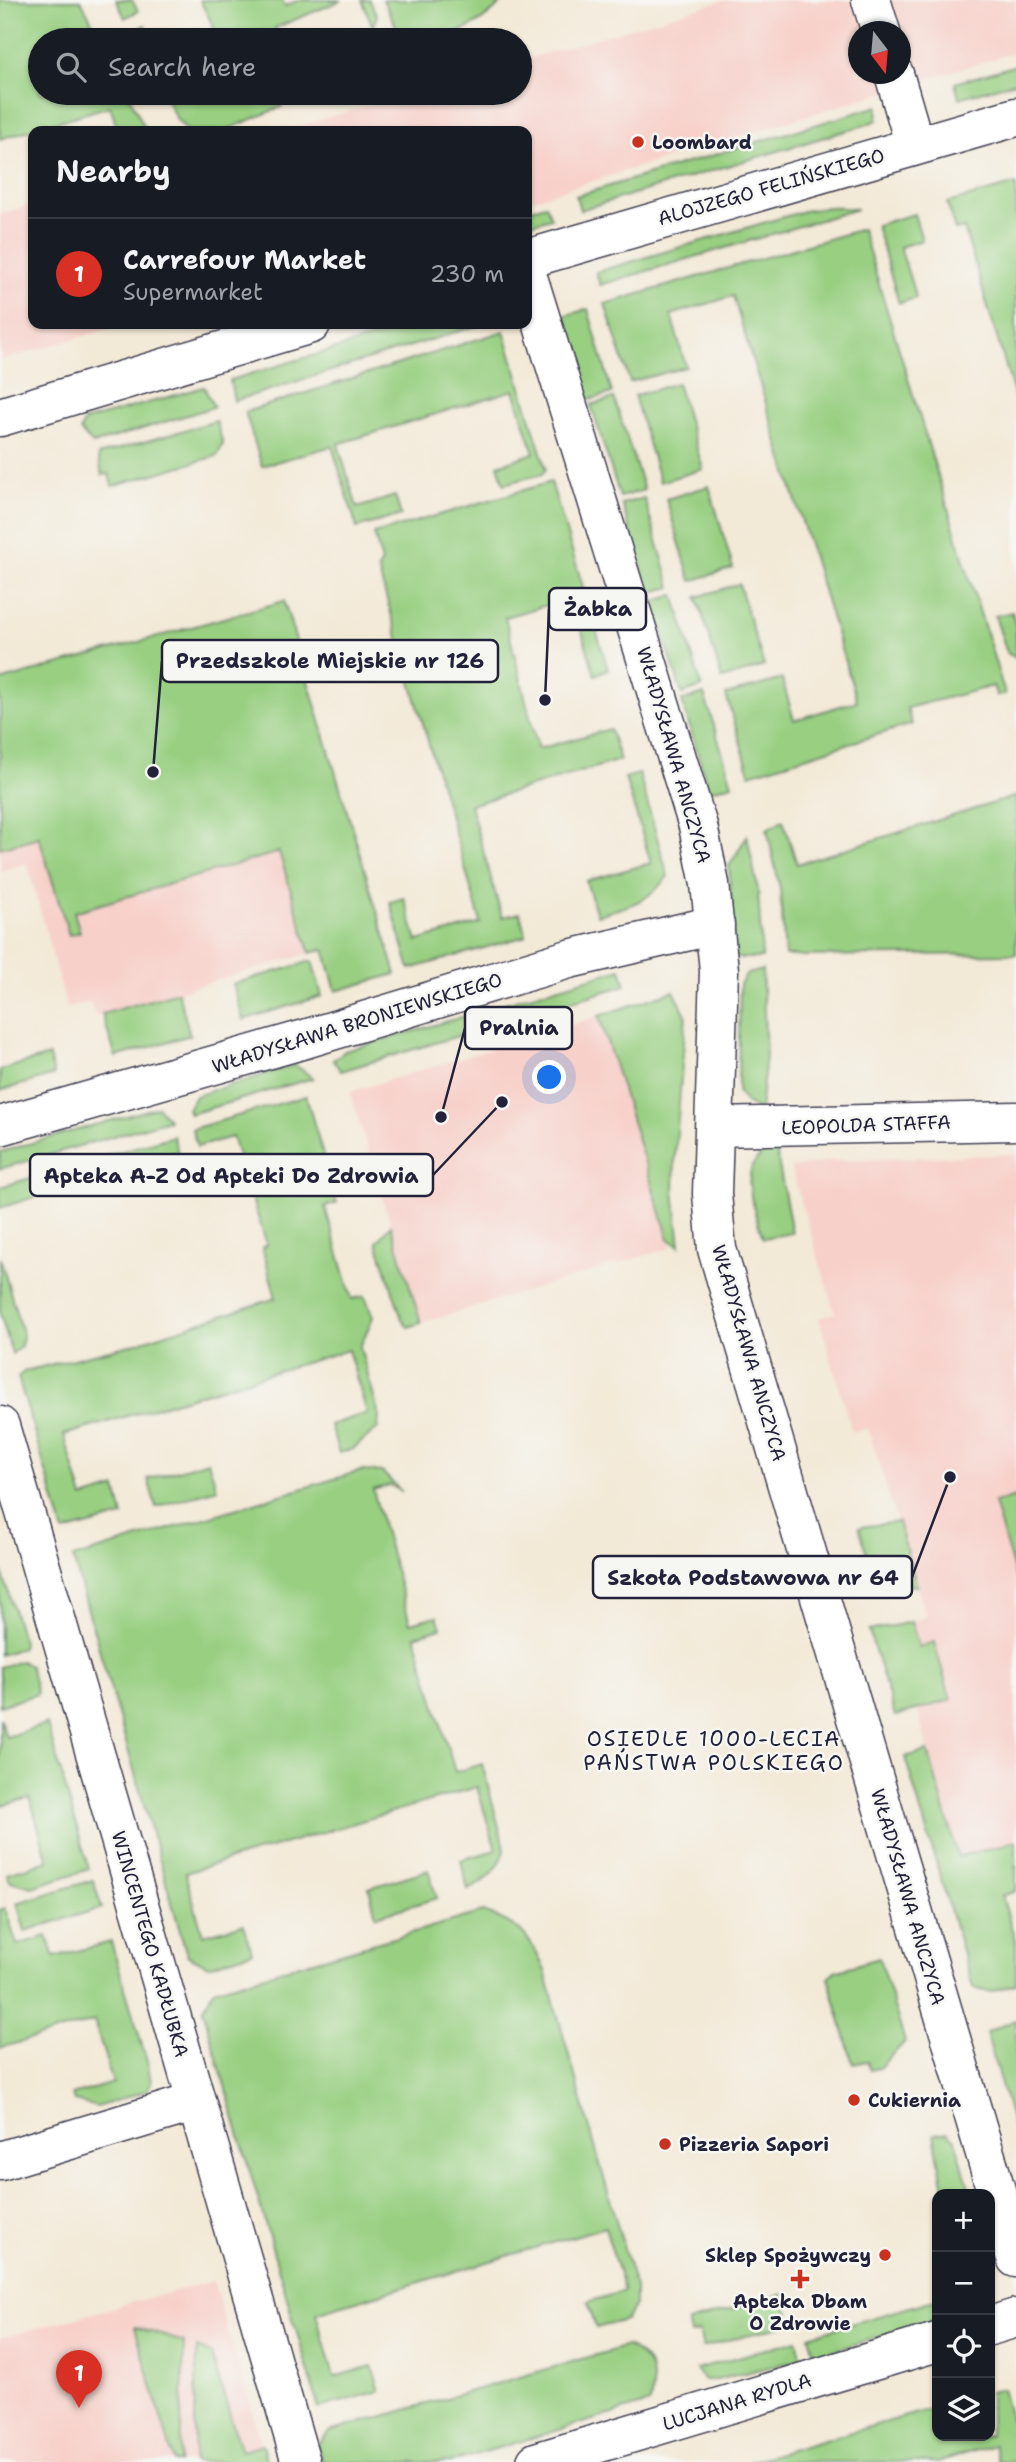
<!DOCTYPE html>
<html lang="en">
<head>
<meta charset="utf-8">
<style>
  :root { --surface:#171b24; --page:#242831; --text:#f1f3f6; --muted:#9ea1a6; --line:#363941; --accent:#d93025 }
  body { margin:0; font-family:"Shantell Sans",sans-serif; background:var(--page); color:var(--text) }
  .controls { position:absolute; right:21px; bottom:21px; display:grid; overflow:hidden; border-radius:14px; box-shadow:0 2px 5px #0004 }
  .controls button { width:63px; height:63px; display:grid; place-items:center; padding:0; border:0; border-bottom:2px solid var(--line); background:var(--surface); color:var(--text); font:35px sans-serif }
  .compass { position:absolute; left:848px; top:21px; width:63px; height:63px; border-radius:50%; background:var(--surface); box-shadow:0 2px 5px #0004; rotate:164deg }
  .you { position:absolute; left:550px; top:1078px; width:24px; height:24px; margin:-18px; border:5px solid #fff; border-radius:50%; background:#1a73e8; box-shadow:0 0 0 10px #1a73e833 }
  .badge { display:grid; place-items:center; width:46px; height:46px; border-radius:50%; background:var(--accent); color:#fff; font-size:23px; font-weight:700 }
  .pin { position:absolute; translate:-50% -58px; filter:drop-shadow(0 2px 4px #0008) }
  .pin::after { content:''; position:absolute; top:37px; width:24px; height:21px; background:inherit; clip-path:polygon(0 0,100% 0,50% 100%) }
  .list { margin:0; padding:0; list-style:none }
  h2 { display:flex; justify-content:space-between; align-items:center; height:91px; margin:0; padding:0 28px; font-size:30px }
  h2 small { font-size:23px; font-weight:400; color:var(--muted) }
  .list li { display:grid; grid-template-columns:46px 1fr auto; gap:21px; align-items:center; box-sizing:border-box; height:112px; padding:0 28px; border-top:2px solid var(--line) }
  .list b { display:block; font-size:26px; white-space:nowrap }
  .list p { margin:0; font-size:23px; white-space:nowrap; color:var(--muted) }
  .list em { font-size:23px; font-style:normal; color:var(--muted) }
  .icon { flex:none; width:38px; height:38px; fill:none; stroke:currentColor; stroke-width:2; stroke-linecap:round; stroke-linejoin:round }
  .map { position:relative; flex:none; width:1016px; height:2462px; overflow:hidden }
  .search { position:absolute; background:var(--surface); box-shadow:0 2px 5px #0004; left:28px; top:28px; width:504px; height:77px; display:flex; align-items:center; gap:18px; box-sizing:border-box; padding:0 24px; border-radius:38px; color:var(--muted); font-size:26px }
  .panel { position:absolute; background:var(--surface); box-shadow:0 2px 5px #0004; left:28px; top:126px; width:504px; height:203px; border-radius:14px }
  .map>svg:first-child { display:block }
</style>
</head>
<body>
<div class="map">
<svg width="1016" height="2462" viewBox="0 0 1016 2462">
  <rect width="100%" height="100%" fill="#f6f6f2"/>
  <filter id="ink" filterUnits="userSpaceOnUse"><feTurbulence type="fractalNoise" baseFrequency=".0143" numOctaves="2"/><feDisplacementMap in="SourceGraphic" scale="14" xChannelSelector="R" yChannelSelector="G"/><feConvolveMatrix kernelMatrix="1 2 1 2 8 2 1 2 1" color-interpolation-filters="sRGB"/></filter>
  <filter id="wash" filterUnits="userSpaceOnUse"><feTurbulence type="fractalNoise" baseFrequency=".00686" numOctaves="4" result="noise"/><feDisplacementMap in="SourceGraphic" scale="28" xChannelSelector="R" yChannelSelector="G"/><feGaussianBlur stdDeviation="1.57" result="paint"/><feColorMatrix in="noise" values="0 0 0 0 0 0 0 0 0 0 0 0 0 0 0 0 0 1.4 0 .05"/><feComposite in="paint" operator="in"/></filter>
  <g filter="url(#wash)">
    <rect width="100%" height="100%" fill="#f3e9d7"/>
    <g fill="#f7d0c9" fill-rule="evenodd">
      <path d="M725,0H1016V52L527,201V131H281L411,93H520V61ZM858,32H900V74H858Z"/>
      <path d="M33,204V324H124L0,361V214Z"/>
      <path d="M256,608L324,949L95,1016L90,1002L67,1008L27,863L0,871V681Z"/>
      <path d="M599,1016L671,1248L421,1323L350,1092Z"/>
      <path d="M1016,1154V1841L958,1858L917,1710L951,1700L934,1643L919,1647L911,1622L926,1617L868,1428L852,1432L819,1318L835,1313L791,1168L829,1161Z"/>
      <path d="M213,2281L267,2462H0V2338Z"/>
    </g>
    <g fill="#98cf81" stroke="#5d785e" stroke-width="2">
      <path d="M0,0H81L101,40H40V93H128L146,131H118L110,106L0,139Z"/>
      <path d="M116,0H132L138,11L125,18Z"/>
      <path d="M200,0H282L285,6L299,0H342L275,28L279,40H216L219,38Z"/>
      <path d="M362,0H369L377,15L373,27Z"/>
      <path d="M383,0H504C475,32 445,40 403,40Z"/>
      <path d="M145,25L152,40H136L132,32Z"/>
      <path d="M1016,65V82L959,98L955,83Z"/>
      <path d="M163,93H285L281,107L224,131H188L177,120Z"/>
      <path d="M878,106L877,120L865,125L580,210L576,196Z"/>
      <path d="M1016,184V400L964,228L955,230L947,203Z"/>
      <path d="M546,205L551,218L527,225V210Z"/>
      <path d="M828,207L857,209L600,285L596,272L804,211Z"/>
      <path d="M914,214L922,240L900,247L916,298L899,303L876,225Z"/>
      <path d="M862,229L1005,694L997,696L993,686L907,708L912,724L750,774L726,695L782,679L794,720L857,701L733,296L671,315L686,367L630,382L605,304Z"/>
      <path d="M588,309L612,393L589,400L564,316Z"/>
      <path d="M419,324H482L234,401L230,380Z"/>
      <path d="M504,331L546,469L542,474L504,484L498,465L534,453L514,390L338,444L357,508L395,496L401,515L357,528L332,446L262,466L245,412Z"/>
      <path d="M677,383L703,469L660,482L634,396Z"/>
      <path d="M204,387L214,407L93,444L80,431L84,421Z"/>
      <path d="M614,398L644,490L620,497L591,405Z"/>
      <path d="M216,421L223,444L217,456L112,486L109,474L102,475L98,455Z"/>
      <path d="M551,482L608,669L595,675L572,598L505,617L538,749L610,729L620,760L470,805L502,917L520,913L526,936L410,969L390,902L404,898L417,941L481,923L378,569L382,562L374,534Z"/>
      <path d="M709,486L733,568L691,581L666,499Z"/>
      <path d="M644,498L671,587L649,593L622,504Z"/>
      <path d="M739,584L764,666L722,679L697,597Z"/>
      <path d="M674,595L702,687L682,694L653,602Z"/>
      <path d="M284,601L396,974L336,991L324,949L310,953L279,852L74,912L80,932L69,935L39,837L0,848V681Z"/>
      <path d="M1012,612L1016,627V658L1007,653L995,616Z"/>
      <path d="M704,694L732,784L709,791L682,701Z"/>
      <path d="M639,774L668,876C650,902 626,907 597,915L586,881L651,863L625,778Z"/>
      <path d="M1016,796V954L785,956L780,889L767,829L783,820L797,864Z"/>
      <path d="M747,836L758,890L762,958H735L729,866Z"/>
      <path d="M312,961L322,996L243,1020L233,984Z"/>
      <path d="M621,969L626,985L493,1025L488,1008Z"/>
      <path d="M762,970L766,1056L760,1111L747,1104L738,1092L740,984L747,974Z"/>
      <path d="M674,991L686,1015L675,1156L674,1191L680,1246L669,1239L599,1016Z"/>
      <path d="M178,992L190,1035L116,1057L102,1014Z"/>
      <path d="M469,1015L475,1031L341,1071L333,1060L345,1051Z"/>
      <path d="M49,1056L54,1075L0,1091V1070Z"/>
      <path d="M295,1065L313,1078L190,1114L188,1109L195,1096Z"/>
      <path d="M306,1096L337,1203L325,1207L352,1299L365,1296L373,1317L360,1347L379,1415L378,1428L353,1449L339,1453L330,1425L367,1413L348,1350L64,1435L83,1498L116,1488L123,1516L64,1532L18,1377L25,1371L130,1345L276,1298L262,1247L267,1245L232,1137L197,1147L192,1129Z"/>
      <path d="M158,1107L169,1120L0,1169V1152Z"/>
      <path d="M173,1136L178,1152L0,1208V1187Z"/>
      <path d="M776,1150L792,1233L763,1238C754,1208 732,1158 776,1150Z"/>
      <path d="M391,1225L421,1323L408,1327L402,1319L377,1242Z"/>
      <path d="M0,1257L23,1336L21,1346L12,1354L0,1313Z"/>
      <path d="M208,1461L217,1489L156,1507L148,1479Z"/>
      <path d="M360,1471L382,1472L402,1492L390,1485L373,1490L410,1623L437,1616L441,1628L415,1636L455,1772L482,1764L505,1849C499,1870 487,1881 468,1890L461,1860L496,1850L477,1787L185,1873L203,1935L244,1924L252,1952L208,1966L187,1955L73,1558Z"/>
      <path d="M1016,1497V1578L994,1503Z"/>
      <path d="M898,1522L917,1586L876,1585L859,1527Z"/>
      <path d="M0,1564L23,1642L22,1648L0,1655Z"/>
      <path d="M911,1622L919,1647L934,1642L951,1700L895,1716L869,1631Z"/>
      <path d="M21,1661L30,1666L37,1694L0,1706V1667Z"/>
      <path d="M0,1718L6,1737L47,1724L89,1869L32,1887L10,1881L7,1873L48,1861L30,1798L0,1806Z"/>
      <path d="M928,1751L958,1857L1016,1841V1891L1002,1896L1016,1943V1984L989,1992L973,1988L905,1757Z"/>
      <path d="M428,1870L437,1898L376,1916L369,1888Z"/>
      <path d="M93,1880L102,1908L25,1931L17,1903Z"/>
      <path d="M5,1908L17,1945L47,1936L54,1957L111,1942L148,2065L151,2082L146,2091L97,2107L74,2101L72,2095L113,2083L94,2021L0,2048V1910Z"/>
      <path d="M483,1912C521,1925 529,1934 545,1971L635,2287V2306L626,2320L596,2328L588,2302L624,2291L605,2227L316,2313L334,2377L372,2366L380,2391L319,2408L203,2010L213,1990Z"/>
      <path d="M879,1958L905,2042L879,2068L870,2070L867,2061L853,2064L828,1977L835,1971Z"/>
      <path d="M1016,2020V2136L986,2032Z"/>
      <path d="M948,2132L955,2139L971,2194H945L934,2134Z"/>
      <path d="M784,2294L791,2323L703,2347L699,2332L691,2334L688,2322Z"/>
      <path d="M937,2299V2320L815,2356L809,2336Z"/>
      <path d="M135,2327L184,2342L180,2462H174Z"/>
      <path d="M797,2340L802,2359L716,2380H704L696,2369Z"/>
      <path d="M627,2346C654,2359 655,2377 650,2403L451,2462H323L317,2445L329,2432Z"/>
      <path d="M197,2348L211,2354L241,2451L262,2445L267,2462H194Z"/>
      <path d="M1002,2389L1016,2439V2462H999L994,2445L937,2462H749L937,2407V2436H990V2392Z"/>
    </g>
  </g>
  <g filter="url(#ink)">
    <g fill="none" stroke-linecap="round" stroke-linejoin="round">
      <g stroke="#414052" stroke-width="41">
        <g id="street">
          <path d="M871,0L881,32"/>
          <path d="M894,74L915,146"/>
          <path d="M527,274L698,826L710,884L719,970L712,1194L717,1249L1016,2258"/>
          <path d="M0,1126L305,1039L569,959L715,925"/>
          <path d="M715,1127L1016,1121"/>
          <path d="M0,1426L301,2462"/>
          <path d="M0,2161L196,2102"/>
          <path d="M990,2326L1016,2318"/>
          <path d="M536,2462L937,2342"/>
        </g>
      </g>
      <g stroke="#414052" stroke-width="41">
        <g id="secondary">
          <path d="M527,259L1016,117"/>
          <path d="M0,417L311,324"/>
        </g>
      </g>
      <use href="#street" stroke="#fff" stroke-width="38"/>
      <use href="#secondary" stroke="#fff" stroke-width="38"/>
    </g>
  </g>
  <g fill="#c8321e" stroke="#f6f6f2" stroke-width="2.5">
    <circle cx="638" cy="142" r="7"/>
    <circle cx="854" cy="2100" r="7"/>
    <circle cx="665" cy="2144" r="7"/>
    <circle cx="885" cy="2255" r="7"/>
    <path d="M796.5 2268.5h7v7h7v7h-7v7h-7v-7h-7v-7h7z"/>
  </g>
  <g text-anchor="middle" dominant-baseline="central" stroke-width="5" stroke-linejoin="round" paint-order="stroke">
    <g font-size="19" font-weight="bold" fill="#22223b" stroke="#f6f6f2" text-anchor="start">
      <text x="652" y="142">Loombard</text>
      <text x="868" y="2100">Cukiernia</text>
      <text x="679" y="2144">Pizzeria Sapori</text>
      <text x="871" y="2255" text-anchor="end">Sklep Spożywczy</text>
      <text x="800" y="2301" text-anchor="middle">Apteka Dbam<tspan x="800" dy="22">O Zdrowie</tspan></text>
    </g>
    <g font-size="19" fill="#22223b" stroke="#f6f6f2">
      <text transform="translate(771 187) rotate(-16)">ALOJZEGO FELIŃSKIEGO</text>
      <text transform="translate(674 755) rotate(74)">WŁADYSŁAWA ANCZYCA</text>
      <text transform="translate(357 1023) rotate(-17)">WŁADYSŁAWA BRONIEWSKIEGO</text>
      <text transform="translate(866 1125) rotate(-2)">LEOPOLDA STAFFA</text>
      <text transform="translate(749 1353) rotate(74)">WŁADYSŁAWA ANCZYCA</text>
      <text transform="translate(908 1897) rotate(74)">WŁADYSŁAWA ANCZYCA</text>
      <text transform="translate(150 1944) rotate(74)">WINCENTEGO KADŁUBKA</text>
      <text transform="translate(737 2402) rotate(-17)">LUCJANA RYDLA</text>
    </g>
    <g font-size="21" letter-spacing="2" fill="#22223b" stroke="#f6f6f2">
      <text x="714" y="1739">OSIEDLE 1000-LECIA<tspan x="714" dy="24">PAŃSTWA POLSKIEGO</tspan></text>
    </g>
  </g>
  <path fill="none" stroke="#22223b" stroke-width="2.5" d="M545 700L549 609M153 772L162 661M441 1117L465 1028M502 1102L433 1175M950 1477L912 1577"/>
  <g fill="#22223b" stroke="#f6f6f2" stroke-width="2.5">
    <circle cx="545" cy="700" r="7"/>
    <circle cx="153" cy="772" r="7"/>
    <circle cx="441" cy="1117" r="7"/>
    <circle cx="502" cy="1102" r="7"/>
    <circle cx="950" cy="1477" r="7"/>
  </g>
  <g fill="#f6f6f2" stroke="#22223b" stroke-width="2.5">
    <rect x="549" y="588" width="97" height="42" rx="7"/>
    <rect x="162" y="640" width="336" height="42" rx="7"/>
    <rect x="465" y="1007" width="107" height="42" rx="7"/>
    <rect x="30" y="1154" width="403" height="42" rx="7"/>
    <rect x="593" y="1556" width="319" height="42" rx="7"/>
  </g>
  <g font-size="21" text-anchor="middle" font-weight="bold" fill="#22223b">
    <text x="598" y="616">Żabka</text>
    <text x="330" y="668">Przedszkole Miejskie nr 126</text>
    <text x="519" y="1035">Pralnia</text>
    <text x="231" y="1183">Apteka A-Z Od Apteki Do Zdrowia</text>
    <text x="753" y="1585">Szkoła Podstawowa nr 64</text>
  </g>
</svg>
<div class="controls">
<button>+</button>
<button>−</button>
<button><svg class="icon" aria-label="locate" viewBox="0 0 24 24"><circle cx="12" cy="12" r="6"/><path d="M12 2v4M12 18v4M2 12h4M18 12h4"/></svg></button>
<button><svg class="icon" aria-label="layers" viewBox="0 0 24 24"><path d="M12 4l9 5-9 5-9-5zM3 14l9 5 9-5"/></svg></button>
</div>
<svg class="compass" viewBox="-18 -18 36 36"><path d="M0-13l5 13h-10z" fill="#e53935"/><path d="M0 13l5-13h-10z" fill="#9ea1a6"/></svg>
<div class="you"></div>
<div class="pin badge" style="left:79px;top:2408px">1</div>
<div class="search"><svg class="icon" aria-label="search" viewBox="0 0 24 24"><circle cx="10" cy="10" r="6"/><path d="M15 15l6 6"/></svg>Search here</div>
<section class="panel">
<h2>Nearby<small></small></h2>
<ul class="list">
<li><span class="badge">1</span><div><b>Carrefour Market</b><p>Supermarket</p></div><em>230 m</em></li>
</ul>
</section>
</div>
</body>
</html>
